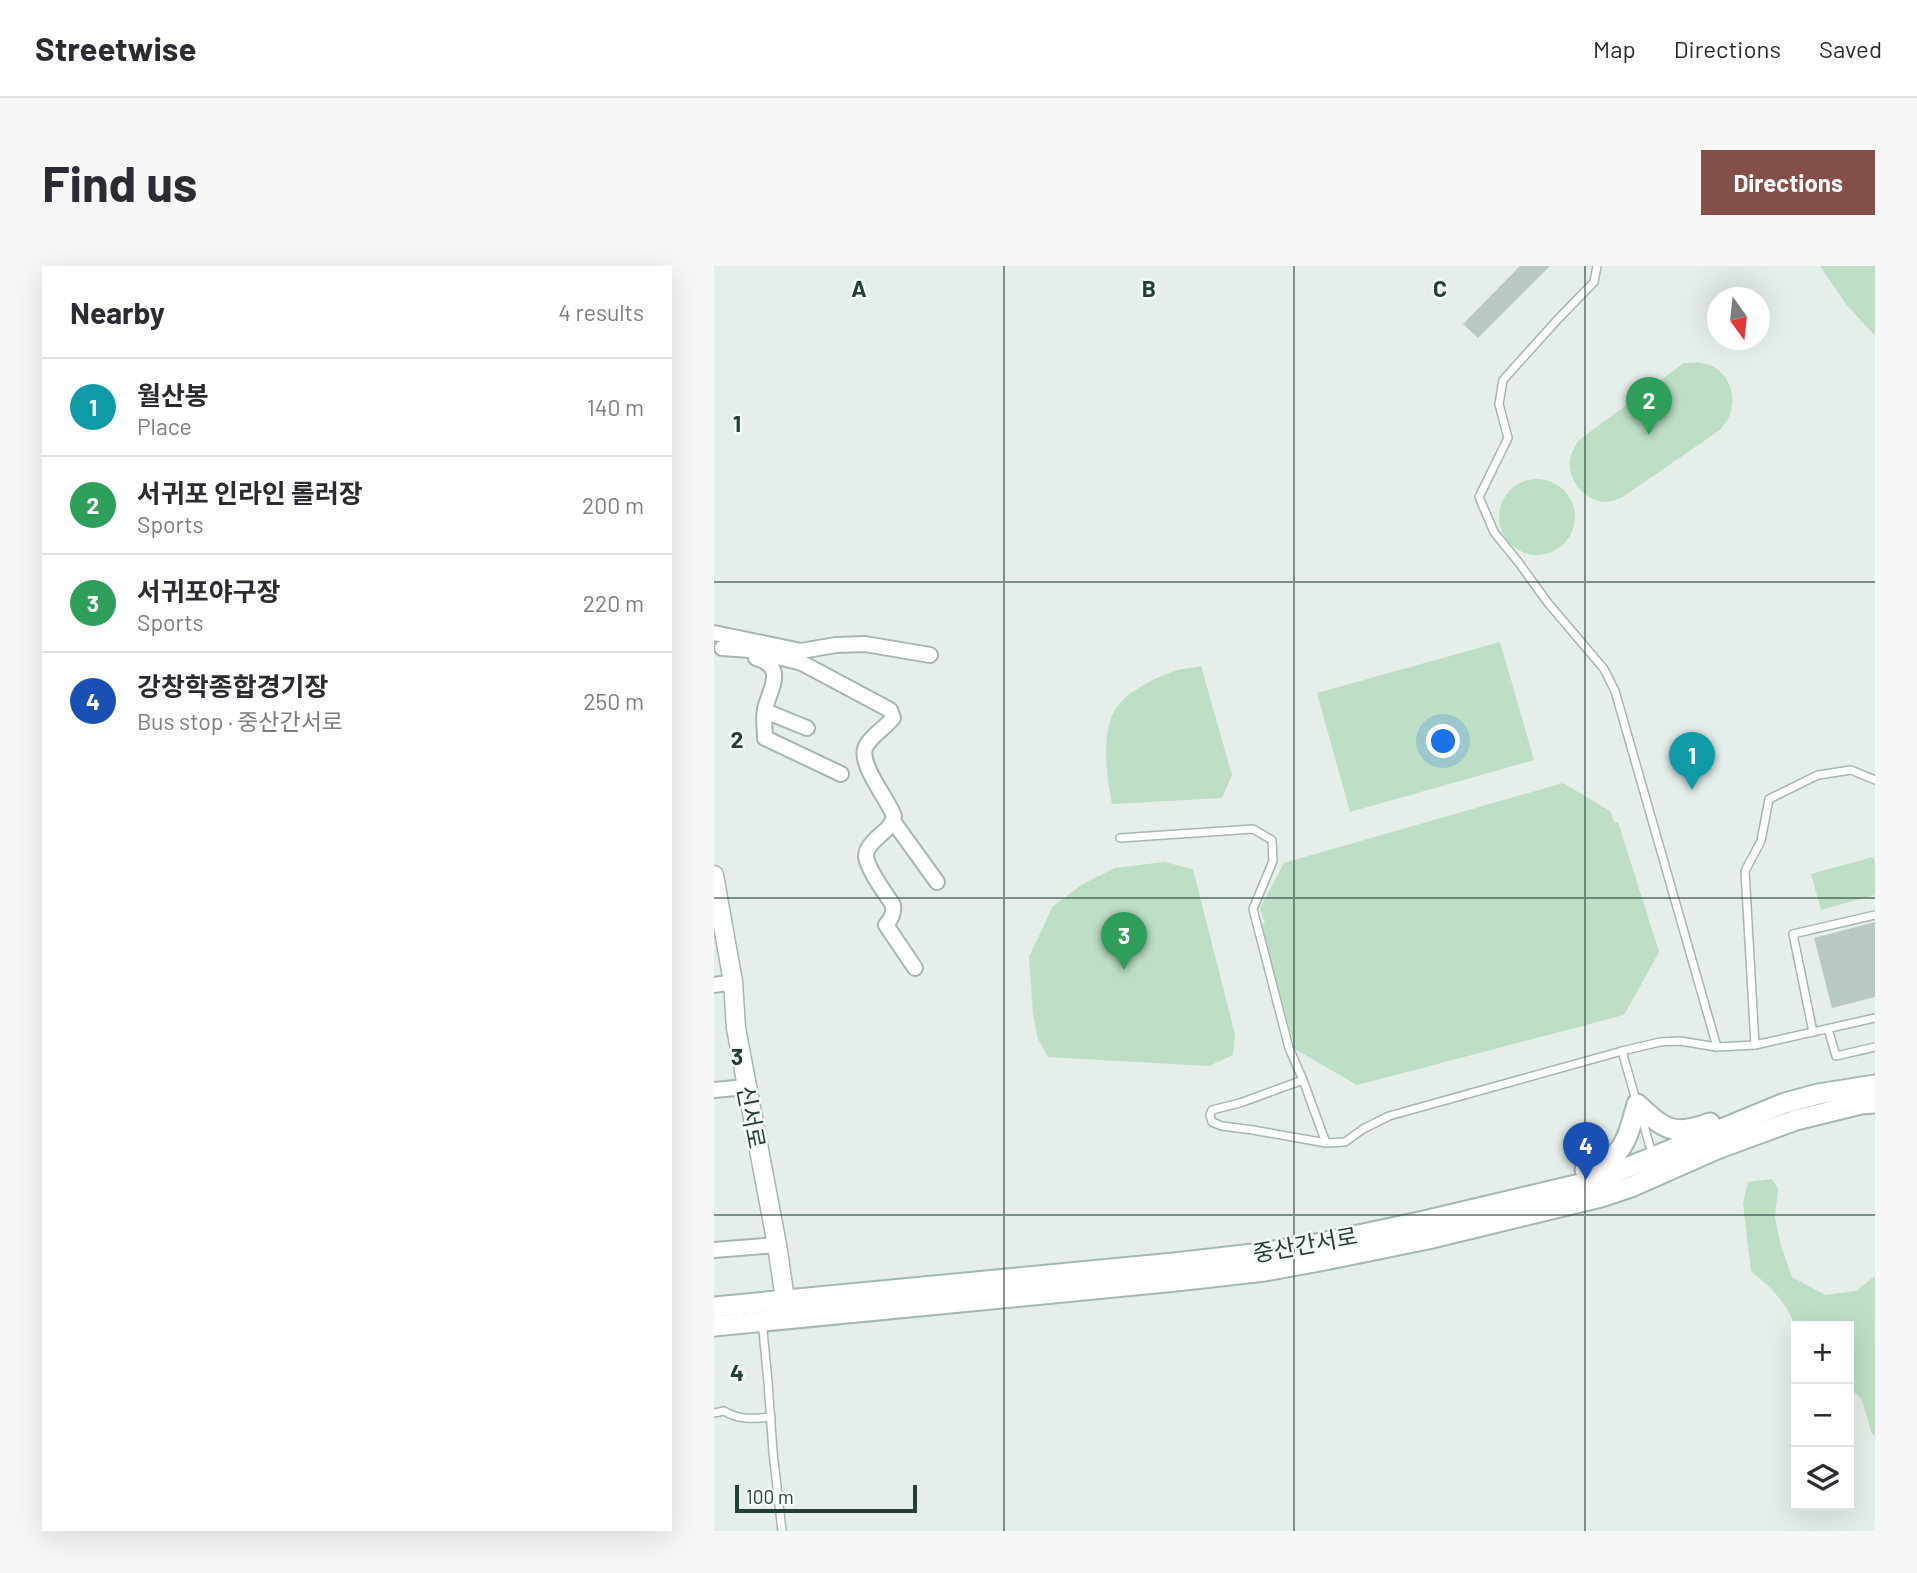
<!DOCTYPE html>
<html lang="en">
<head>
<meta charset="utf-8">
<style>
  :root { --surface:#fff; --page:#f7f7f7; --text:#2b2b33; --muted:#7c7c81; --line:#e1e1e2; --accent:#834f48 }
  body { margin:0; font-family:Barlow,"Noto Sans KR",sans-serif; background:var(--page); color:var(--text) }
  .controls { position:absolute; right:21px; bottom:21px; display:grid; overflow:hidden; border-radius:0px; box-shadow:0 7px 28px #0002 }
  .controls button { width:63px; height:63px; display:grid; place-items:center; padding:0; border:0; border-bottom:2px solid var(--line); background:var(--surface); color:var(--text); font:35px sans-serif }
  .compass { position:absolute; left:993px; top:21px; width:63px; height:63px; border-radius:50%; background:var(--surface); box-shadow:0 7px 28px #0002; rotate:165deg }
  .scale { position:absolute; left:21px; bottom:18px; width:182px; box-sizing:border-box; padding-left:7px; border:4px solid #243f36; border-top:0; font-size:19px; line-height:24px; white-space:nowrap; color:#243f36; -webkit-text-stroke:5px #f5faf7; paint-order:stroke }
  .you { position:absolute; left:730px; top:476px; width:24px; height:24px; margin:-18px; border:5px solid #fff; border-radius:50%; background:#1a73e8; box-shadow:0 0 0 10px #1a73e833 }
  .badge { display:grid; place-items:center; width:46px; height:46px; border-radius:50%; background:var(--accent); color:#fff; font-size:23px; font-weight:700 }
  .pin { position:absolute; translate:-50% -58px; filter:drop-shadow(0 2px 4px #0008) }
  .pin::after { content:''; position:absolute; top:37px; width:24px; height:21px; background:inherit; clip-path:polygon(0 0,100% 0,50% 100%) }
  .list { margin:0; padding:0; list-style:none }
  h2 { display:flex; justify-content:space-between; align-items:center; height:91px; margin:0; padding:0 28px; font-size:30px }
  h2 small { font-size:23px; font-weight:400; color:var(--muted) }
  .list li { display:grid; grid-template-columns:46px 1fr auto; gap:21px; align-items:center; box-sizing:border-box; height:98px; padding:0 28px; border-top:2px solid var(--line) }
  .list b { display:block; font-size:26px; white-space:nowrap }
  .list p { margin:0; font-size:23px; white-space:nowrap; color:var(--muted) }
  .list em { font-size:23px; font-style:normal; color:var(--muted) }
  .icon { flex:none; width:38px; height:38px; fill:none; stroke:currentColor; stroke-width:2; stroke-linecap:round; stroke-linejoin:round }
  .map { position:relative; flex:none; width:1161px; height:1265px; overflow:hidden; border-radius:0px }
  header { display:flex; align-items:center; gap:42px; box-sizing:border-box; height:98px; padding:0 35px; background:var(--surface); border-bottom:2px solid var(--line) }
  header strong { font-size:33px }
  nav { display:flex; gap:38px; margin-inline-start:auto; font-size:24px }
  .intro { display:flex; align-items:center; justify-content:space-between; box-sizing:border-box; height:168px; padding:0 42px }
  h1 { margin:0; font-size:49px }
  .button { padding:18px 32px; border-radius:0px; background:var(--accent); color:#fff; font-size:24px; font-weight:700 }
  main { display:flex; gap:42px; padding:0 42px }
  aside { flex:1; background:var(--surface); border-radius:0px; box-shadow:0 7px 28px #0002 }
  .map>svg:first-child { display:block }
</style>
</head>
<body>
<header>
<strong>Streetwise</strong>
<nav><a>Map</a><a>Directions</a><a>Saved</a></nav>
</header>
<div class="intro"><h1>Find us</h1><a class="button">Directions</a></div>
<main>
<aside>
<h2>Nearby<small>4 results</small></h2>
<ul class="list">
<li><span class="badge" style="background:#0f9aa8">1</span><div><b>월산봉</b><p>Place</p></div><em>140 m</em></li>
<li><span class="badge" style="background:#2e9e5b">2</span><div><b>서귀포 인라인 롤러장</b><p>Sports</p></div><em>200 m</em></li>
<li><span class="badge" style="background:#2e9e5b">3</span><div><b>서귀포야구장</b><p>Sports</p></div><em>220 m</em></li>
<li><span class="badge" style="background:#1a4fb4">4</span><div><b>강창학종합경기장</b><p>Bus stop · 중산간서로</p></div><em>250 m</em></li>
</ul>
</aside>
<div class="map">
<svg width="1161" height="1265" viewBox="0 0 1161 1265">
  <rect width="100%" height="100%" fill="#e5eee9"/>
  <g fill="#bedec5">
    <path d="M1106,0H1161V70L1132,38Z"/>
    <path d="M970,97C976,97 982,96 987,97C1010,99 1023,124 1017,144C1016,152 1010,158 1006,164L907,232C903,233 896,236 891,236C868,234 851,211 857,189C859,184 862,179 865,174Z"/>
    <circle cx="823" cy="251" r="38"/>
    <path d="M786,376L820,494L636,546L603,427Z"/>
    <path d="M487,400L518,509L508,532L398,538C393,511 388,479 397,452C405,429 439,412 461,405C469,402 479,402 487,400Z"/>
    <path d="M849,517L896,545L901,557L904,556L945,686L910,749L643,819L581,783L547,659L551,657L546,642L570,597Z"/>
    <path d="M1159,591L1161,598V629L1107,644L1097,608Z"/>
    <path d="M450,596L479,603L521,769L519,789L495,800L334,791L324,773L319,748L315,691L339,640L369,618L401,602Z"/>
    <path d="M1058,913L1064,923L1061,952L1067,980L1078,1011L1111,1029L1142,1025L1161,1010V1170L1158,1168L1148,1134L1135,1121V1060H1082V1062C1072,1036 1058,1022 1037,1005L1029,937L1034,916Z"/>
  </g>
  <g fill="#bac8c2">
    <path d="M806,0H836L764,72L749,58Z"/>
    <path d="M1161,656V731L1118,742L1100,672Z"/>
  </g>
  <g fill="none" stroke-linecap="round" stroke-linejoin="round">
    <g stroke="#a7b6b0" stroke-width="10">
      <g id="service">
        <path d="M883,0L880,16L845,52L789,114L785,138L794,172L765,231L780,266L805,297L834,337L890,403L901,425L1003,781"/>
        <path d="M406,572L539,563L558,574L559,595L539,643L575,782L589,814L526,837L498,844L496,849L498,856L508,860L539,864L612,877L631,876L649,863L675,850L908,785"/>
        <path d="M1114,763L1122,790L1161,781"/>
        <path d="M1099,766L1079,668L1161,649"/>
        <path d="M1041,779L1031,605L1047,575L1055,533L1104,509L1137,504L1161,514"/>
        <path d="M589,814L612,877"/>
        <path d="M923,838L908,785L946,776L966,775L1003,781L1041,779L1161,752"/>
        <path d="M927,849L938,888"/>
        <path d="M48,1055L54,1116L59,1186L68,1265"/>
        <path d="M0,1147L10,1145C25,1154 39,1153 57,1151"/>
      </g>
    </g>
    <g stroke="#a7b6b0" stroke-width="18">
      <g id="minor">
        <path d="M0,367L87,385L122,379L151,378L216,389"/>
        <path d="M8,382L36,384L88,397L176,444L179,452C171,462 158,469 152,480C143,497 174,533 180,550C177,563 168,566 160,575C156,579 152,585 152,590C153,603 172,628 179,639C180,648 177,653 172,659L201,702"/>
        <path d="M42,392C73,401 56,422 51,443C49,452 51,463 51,472L127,508"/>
        <path d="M51,445L93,462"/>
        <path d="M179,555L223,616"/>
        <path d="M0,719L19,716"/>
        <path d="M0,824L32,821"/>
        <path d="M0,984L63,979"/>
      </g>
    </g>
    <g stroke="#a7b6b0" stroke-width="21">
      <path id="tertiary" d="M0,609L19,716L22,762L63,979L73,1047"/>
    </g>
    <g stroke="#a3b9b0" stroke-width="23">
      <g id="secondary">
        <path d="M871,904C878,901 886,899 892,896C913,884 917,858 923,838C950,863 959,871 996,857"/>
        <path d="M0,1041L460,997L548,987L607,977L710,955L883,914L1071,837L1104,828L1161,819"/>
        <path d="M0,1060L462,1015L551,1005L611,994L714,973L887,931L917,921L1003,883L1082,854L1147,838L1161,837"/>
      </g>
    </g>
    <use href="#service" stroke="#fff" stroke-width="7"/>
    <use href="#minor" stroke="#fff" stroke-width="14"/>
    <use href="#tertiary" stroke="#fff" stroke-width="18"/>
    <use href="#secondary" stroke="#fff" stroke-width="19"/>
  </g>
  <path fill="none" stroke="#243f36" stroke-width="2" stroke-opacity="0.55" d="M290,0V1265M580,0V1265M871,0V1265M0,316H1161M0,632H1161M0,949H1161"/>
  <g text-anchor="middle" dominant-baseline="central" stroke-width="5" stroke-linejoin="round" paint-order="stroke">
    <g font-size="23" fill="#243f36" stroke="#f5faf7">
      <text transform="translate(38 851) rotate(79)">신서로</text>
      <text transform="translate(591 978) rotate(-10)">중산간서로</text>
    </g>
  </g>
  <g font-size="23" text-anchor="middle" font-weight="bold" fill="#243f36" stroke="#f5faf7" stroke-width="5" stroke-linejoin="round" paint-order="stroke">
    <text x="145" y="31">A</text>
    <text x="435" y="31">B</text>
    <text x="726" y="31">C</text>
    <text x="23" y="166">1</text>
    <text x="23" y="482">2</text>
    <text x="23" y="799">3</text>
    <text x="23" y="1115">4</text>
  </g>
</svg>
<div class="controls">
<button>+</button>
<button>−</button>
<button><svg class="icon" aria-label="layers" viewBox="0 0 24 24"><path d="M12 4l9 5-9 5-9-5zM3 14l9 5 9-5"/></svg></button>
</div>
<svg class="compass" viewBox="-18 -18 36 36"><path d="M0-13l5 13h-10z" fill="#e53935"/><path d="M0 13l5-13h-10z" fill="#7c7c81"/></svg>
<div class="scale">100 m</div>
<div class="you"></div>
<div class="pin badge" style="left:978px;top:524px;background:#0f9aa8">1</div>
<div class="pin badge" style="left:935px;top:169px;background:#2e9e5b">2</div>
<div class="pin badge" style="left:410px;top:704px;background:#2e9e5b">3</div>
<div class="pin badge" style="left:872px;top:914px;background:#1a4fb4">4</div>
</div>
</main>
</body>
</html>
